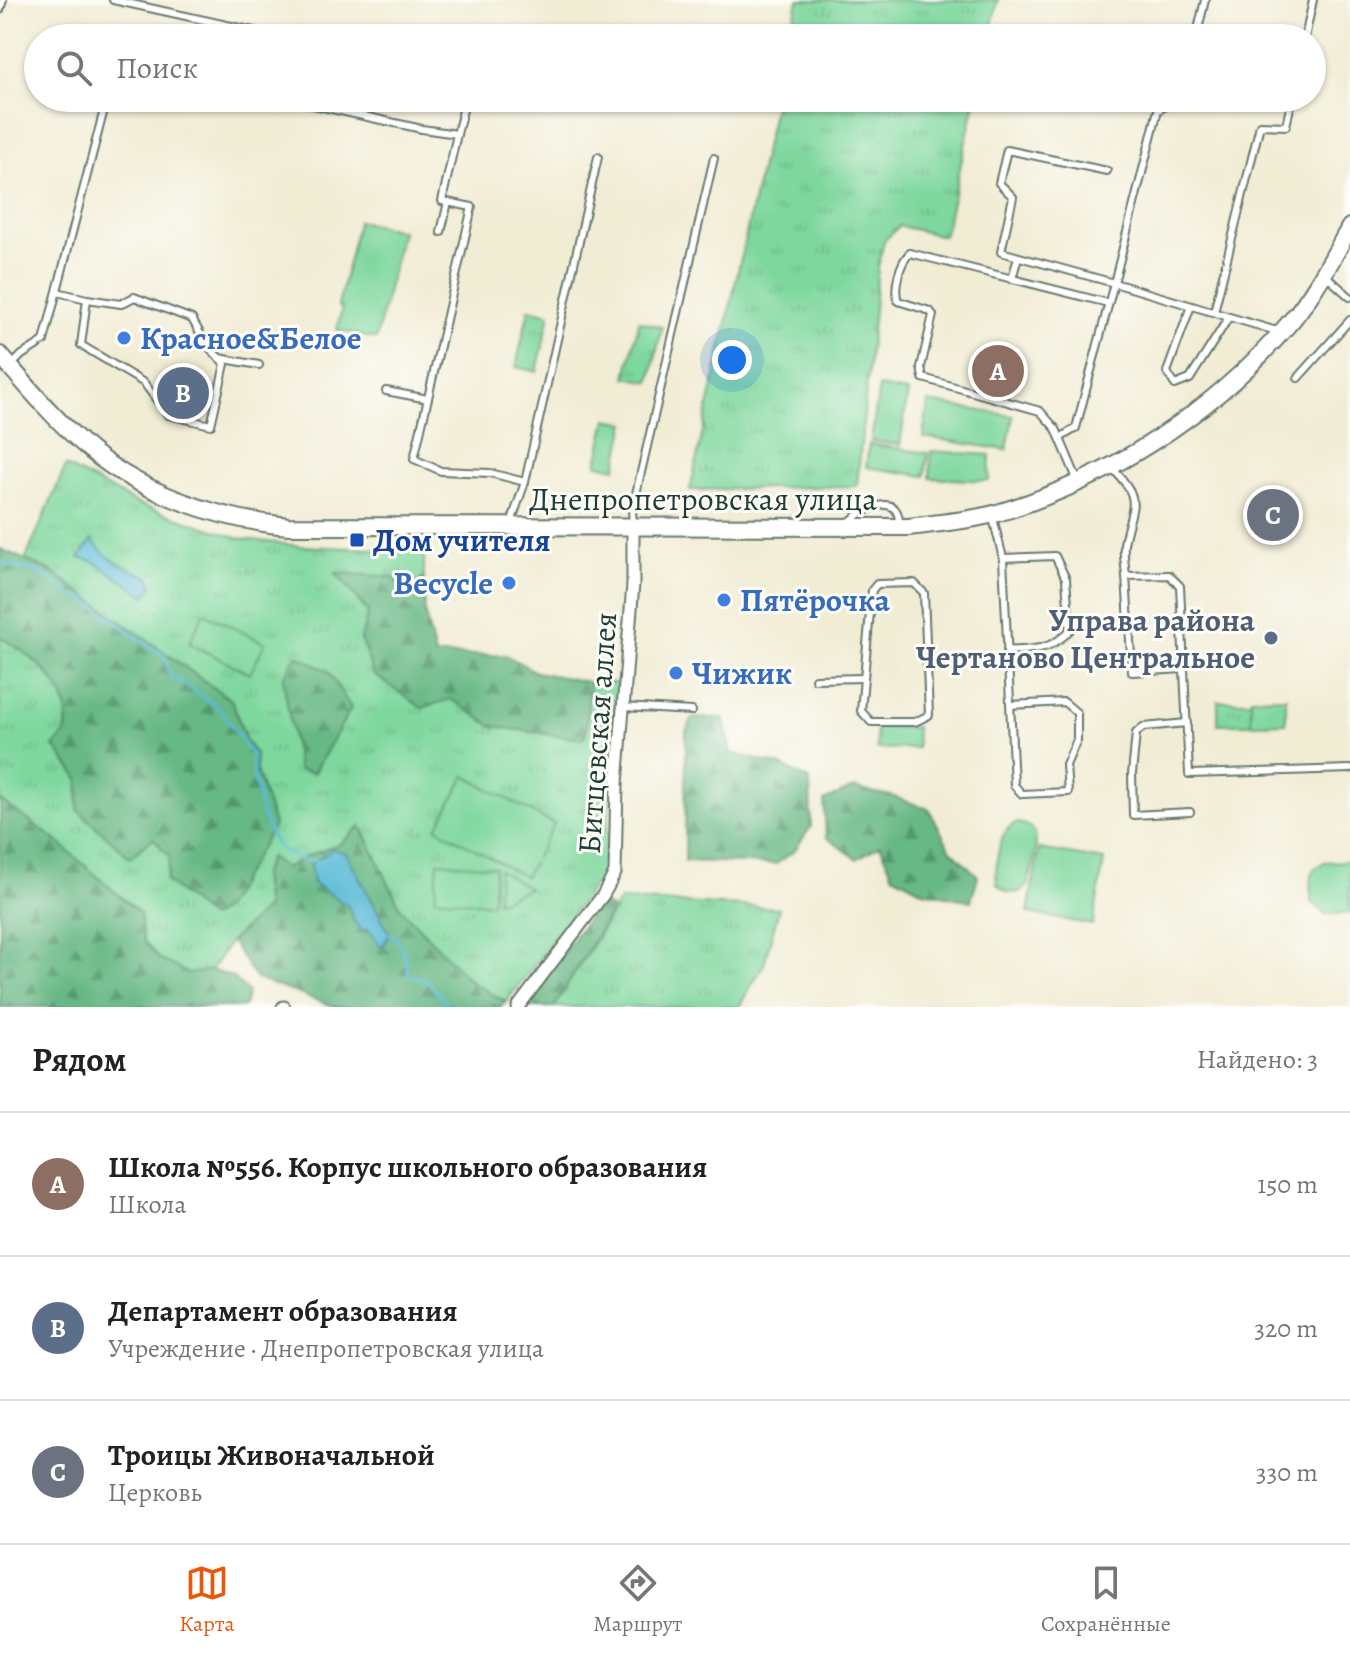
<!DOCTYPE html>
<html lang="ru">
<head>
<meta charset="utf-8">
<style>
  :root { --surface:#fff; --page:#f6f6f6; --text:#222; --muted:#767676; --line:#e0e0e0; --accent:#ea580c }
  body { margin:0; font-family:Alegreya,serif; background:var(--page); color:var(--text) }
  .you { position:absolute; left:732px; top:360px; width:28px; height:28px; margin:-20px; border:6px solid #fff; border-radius:50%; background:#1a73e8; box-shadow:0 0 0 12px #1a73e833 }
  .badge { display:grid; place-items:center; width:52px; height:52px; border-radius:50%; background:var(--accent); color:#fff; font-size:26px; font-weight:700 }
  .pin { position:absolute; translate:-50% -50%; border:4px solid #fff; box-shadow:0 2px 8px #0006 }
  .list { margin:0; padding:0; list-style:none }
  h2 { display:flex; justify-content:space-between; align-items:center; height:104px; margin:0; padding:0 32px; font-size:34px }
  h2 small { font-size:26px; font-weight:400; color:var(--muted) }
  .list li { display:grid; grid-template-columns:52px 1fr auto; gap:24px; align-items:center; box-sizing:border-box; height:144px; padding:0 32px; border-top:2px solid var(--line) }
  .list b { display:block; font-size:30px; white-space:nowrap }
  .list p { margin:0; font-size:26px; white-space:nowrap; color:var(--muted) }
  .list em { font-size:26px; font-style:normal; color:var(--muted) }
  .icon { flex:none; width:44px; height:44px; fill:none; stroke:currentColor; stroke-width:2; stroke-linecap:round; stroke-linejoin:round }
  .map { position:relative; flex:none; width:1350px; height:1007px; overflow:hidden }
  .search { position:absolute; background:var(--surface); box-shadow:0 2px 6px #0004; left:24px; right:24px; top:24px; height:88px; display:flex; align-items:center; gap:20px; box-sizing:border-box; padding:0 28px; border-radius:44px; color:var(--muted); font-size:30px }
  .sheet { height:536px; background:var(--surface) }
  nav { display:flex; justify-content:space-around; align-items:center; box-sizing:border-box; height:112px; border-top:2px solid var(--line); background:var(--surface); font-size:22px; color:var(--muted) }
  nav a { display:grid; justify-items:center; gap:4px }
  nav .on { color:var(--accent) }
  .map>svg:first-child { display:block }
</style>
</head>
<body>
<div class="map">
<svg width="1350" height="1007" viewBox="0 0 1350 1007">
  <defs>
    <pattern id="grass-tufts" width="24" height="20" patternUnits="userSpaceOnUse" patternTransform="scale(2)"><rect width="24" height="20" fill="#7ed79d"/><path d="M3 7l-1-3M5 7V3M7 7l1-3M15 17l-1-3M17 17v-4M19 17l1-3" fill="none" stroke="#6cb988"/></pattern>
    <pattern id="forest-firs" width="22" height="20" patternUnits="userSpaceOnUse" patternTransform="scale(2)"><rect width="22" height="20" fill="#66b884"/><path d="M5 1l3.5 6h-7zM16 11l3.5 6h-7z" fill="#53976d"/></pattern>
  </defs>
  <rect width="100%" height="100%" fill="#fdfcf7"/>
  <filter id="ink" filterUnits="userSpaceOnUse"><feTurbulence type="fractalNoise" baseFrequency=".0125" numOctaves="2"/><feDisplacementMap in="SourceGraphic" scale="16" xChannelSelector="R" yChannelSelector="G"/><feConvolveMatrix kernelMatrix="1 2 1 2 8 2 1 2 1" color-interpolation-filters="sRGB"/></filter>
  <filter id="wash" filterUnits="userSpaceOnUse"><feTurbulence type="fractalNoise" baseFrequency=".006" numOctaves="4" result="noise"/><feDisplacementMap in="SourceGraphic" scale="32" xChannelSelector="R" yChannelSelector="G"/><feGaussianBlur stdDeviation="1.8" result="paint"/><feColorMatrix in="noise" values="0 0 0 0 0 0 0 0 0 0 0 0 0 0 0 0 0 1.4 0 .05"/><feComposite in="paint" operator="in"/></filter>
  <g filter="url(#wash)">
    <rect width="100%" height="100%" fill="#f1ecd4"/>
    <g fill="url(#grass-tufts)" stroke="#4e8a68" stroke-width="2">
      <path d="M798,0H998L989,38H790Z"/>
      <path d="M776,98H976L944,236L899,226L884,241L878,267L857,486L690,490Z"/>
      <path d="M529,309L550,314L537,372L516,367Z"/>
      <path d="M639,321L662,327L650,382L626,377Z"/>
      <path d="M66,466L140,505L238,538L299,546L424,551V578L406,591L393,577L337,574L368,612L361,639L492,726L582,739L586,734L589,682L618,683L605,871L506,1002L471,982L401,909L361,826L340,844L305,857L286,868L269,858L262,875L266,908L231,941L211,970L189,974L159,959L143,940L140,913L53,838L0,800V637C26,651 58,676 66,706C68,714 66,725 66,733L54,746L79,779L153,837L171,857L274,825L256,771L255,754L246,741L232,701L49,570L25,560Z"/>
      <rect x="1218" y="701" width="33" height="23"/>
      <path d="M620,900L779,908L764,964L739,1007H554Z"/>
    </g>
    <g fill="url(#forest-firs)" stroke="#427a5c" stroke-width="2">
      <path d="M0,549L49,570L232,701L246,741L255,754L256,771L274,825L225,908L210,918L166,881L170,857L153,838L130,858L78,810L79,779L54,746L66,733C66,725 68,714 66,706C58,676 26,651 0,637Z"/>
      <path d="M336,573L393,577L406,591L424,578L425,614L435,655H506L536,672L589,682L586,734L582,739L492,726L451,699L422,708L373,674L361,639L368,612Z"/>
      <path d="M296,655L328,671L351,708L314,773L298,770L283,678Z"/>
      <path d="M693,718H724L731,753L782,766L810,780L811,827L794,851L776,864L685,861L686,731Z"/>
      <path d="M853,788L891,796L929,809L950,849L978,876L971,901L923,891L893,875L880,845L857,859L826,837L824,801Z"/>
      <path d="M0,800L53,838L140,914L143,940L159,959L189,974L211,970L232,977L248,992L244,1007H0Z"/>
      <path d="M361,826L401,909L471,982L506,1002L500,1007H336L256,979L231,941L266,908L262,875L270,857L286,868L305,857L340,844Z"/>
      <path d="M601,901L612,909L554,1007H522Z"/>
    </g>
    <g fill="#7ed79d" stroke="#4e8a68" stroke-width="2">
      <path d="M358,221L402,231L376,339L337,330L342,308L338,306Z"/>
      <path d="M879,387L908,392L900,445L871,441Z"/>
      <path d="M928,402L1013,416L1007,450L923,437Z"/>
      <path d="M607,419L626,423L616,468L597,464Z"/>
      <path d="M869,444L928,453L925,476L866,467Z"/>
      <path d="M931,451L990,455L989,481L930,478Z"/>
      <path d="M204,613L265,643L250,674L189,643Z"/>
      <path d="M1286,697V723L1251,724V698Z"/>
      <path d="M916,727L917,748L877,749L876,728Z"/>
      <path d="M465,776L554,824L525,877L437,828Z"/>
      <path d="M1016,823C1049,824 1032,866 1028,886C1017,896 1007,895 997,884C995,866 998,830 1016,823Z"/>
      <path d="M1039,849L1104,860L1093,925L1028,913Z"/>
      <path d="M1350,861V913L1326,914L1312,902L1310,886L1313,870L1324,862Z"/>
      <path d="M438,862L495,867L492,904L435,898Z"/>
      <path d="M499,870L529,888L497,902Z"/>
    </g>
    <g fill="#5abbd8" stroke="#3c7c86" stroke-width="2">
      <path d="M92,540C109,562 124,566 149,577L153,585L146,596L93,561L79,558Z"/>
      <path d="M333,849L346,853L390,934L382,947L367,929L362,930L355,923L348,906L313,883L310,865Z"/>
    </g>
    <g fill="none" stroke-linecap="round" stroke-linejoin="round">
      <g stroke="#5abbd8" stroke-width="3">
        <path d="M0,561C12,570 25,567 37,572C49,578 54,584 66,587L71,597H82L164,656L170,675L219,708L252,755L253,769L261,811L273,840L280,849L298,859L317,861"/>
        <path d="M390,934C405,944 404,958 409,974L428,982L450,1007"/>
      </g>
    </g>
  </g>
  <g filter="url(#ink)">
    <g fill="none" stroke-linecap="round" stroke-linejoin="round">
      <g stroke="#687a6c" stroke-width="10">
        <g id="lane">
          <path d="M113,0L286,38"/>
          <path d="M0,10L3,0"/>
          <path d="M1196,38L1205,0"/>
          <path d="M1305,38L1313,0"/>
          <path d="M282,98L422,129L457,134L442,201L472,207L414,459L441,471L490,473L525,482L511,523"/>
          <path d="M1183,98L1158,110L1114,283L1280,332"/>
          <path d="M457,134L466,98"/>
          <path d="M441,232L448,202"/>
          <path d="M1324,274L1350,297"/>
          <path d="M1012,279L1018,257"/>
          <path d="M57,292L87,299L81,345L144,383L168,415L211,425L225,364L206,344L192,319L134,297L121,304L87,299"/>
          <path d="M1191,306L1167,372L1175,385L1190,379L1229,317"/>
          <path d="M1214,312L1260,125L1286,126L1292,98"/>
          <path d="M219,358L259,365"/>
          <path d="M11,366L22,355L44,341L107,98"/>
          <path d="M1298,378L1350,320"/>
          <path d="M386,391L428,399"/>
          <path d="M1060,438L1076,428L1114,283L1001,252L1013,197L999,183L1007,150L1107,171"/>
          <path d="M1113,469C1144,501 1131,505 1124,544C1123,554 1125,565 1126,576L1169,575L1180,586L1189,774L1350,769"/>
          <path d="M1078,481L1056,429L1040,411L923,378L921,367L933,315L930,311L898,301C893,288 900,262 910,253L1108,303"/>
          <path d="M525,482L598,157"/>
          <path d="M993,518L1003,558L1014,785L1022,794L1068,792L1066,765L1077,740V713L1064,702L1011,705"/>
          <path d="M849,522C864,509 899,491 899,523"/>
          <path d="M633,523L632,511L714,158"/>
          <path d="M1003,558L1055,556L1066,579L1070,630C1051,651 1034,649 1007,651"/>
          <path d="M1126,576L1132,672L1184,669"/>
          <path d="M914,583L924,593L929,715L915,722H871L861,711L872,590L877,584Z"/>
          <path d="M815,679L864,678"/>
          <path d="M623,707L692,711"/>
          <path d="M1187,723L1143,727L1136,733L1132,774L1133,815L1190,812"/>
        </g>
      </g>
      <g stroke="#687a6c" stroke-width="15">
        <g id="street">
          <path d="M283,1007H284"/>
          <path d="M518,1007L603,895L615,873L617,784L633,584V527"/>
        </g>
      </g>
      <g stroke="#687a6c" stroke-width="20">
        <path id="secondary" d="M0,355C25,384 51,415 80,441C133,491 218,520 289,526L909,527C938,523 966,521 994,514C1108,481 1215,412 1292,320C1315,292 1332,259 1350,227"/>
      </g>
      <use href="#lane" stroke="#fff" stroke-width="6"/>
      <use href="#street" stroke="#fff" stroke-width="11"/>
      <use href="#secondary" stroke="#fff" stroke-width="16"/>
    </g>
  </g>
  <g fill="#3f7fe0" stroke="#fdfcf7" stroke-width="3">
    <circle cx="124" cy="338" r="8"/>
    <circle cx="509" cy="583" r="8"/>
    <circle cx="724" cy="600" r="8"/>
    <circle cx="676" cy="673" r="8"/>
  </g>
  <rect fill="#1a4fb4" stroke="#fdfcf7" stroke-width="3" x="349" y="532" width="16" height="16" rx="4"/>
  <circle fill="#5c6f8a" stroke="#fdfcf7" stroke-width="3" cx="1271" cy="638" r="8"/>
  <g text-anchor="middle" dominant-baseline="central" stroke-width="6" stroke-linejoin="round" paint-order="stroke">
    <g font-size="32" font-weight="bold" fill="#366cbe" stroke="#fdfcf7" text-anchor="start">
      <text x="140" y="338">Красное&amp;Белое</text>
      <text x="493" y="583" text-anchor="end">Becycle</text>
      <text x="740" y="600">Пятёрочка</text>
      <text x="692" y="673">Чижик</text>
    </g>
    <g font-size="32" fill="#1f3d34" stroke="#fdfcf7">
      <text x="703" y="499">Днепропетровская улица</text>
      <text transform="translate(597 733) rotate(-86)">Битцевская аллея</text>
    </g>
    <g font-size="32" font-weight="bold" fill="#164399" stroke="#fdfcf7" text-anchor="start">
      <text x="373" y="540">Дом учителя</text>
    </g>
    <g font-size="32" font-weight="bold" fill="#4e5e75" stroke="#fdfcf7" text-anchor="end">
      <text x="1255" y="620">Управа района<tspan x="1255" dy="37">Чертаново Центральное</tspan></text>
    </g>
  </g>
</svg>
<div class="you"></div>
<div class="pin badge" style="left:998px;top:371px;background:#8d6e63">A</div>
<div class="pin badge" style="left:183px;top:393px;background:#5c6f8a">B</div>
<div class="pin badge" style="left:1273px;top:515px;background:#6b7280">C</div>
<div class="search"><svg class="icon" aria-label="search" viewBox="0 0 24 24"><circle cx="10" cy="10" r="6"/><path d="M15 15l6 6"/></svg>Поиск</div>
</div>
<section class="sheet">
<h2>Рядом<small>Найдено: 3</small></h2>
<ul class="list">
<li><span class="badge" style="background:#8d6e63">A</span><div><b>Школа №556. Корпус школьного образования</b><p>Школа</p></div><em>150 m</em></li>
<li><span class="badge" style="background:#5c6f8a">B</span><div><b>Департамент образования</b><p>Учреждение · Днепропетровская улица</p></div><em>320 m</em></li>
<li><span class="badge" style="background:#6b7280">C</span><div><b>Троицы Живоначальной</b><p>Церковь</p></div><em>330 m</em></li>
</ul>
</section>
<nav>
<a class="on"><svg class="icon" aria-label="map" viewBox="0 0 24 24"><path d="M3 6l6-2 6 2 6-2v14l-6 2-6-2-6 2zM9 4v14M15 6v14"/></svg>Карта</a>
<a><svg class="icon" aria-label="directions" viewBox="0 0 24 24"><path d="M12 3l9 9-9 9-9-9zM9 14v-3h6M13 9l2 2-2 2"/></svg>Маршрут</a>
<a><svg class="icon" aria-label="saved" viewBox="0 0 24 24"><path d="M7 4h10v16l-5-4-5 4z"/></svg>Сохранённые</a>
</nav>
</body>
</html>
